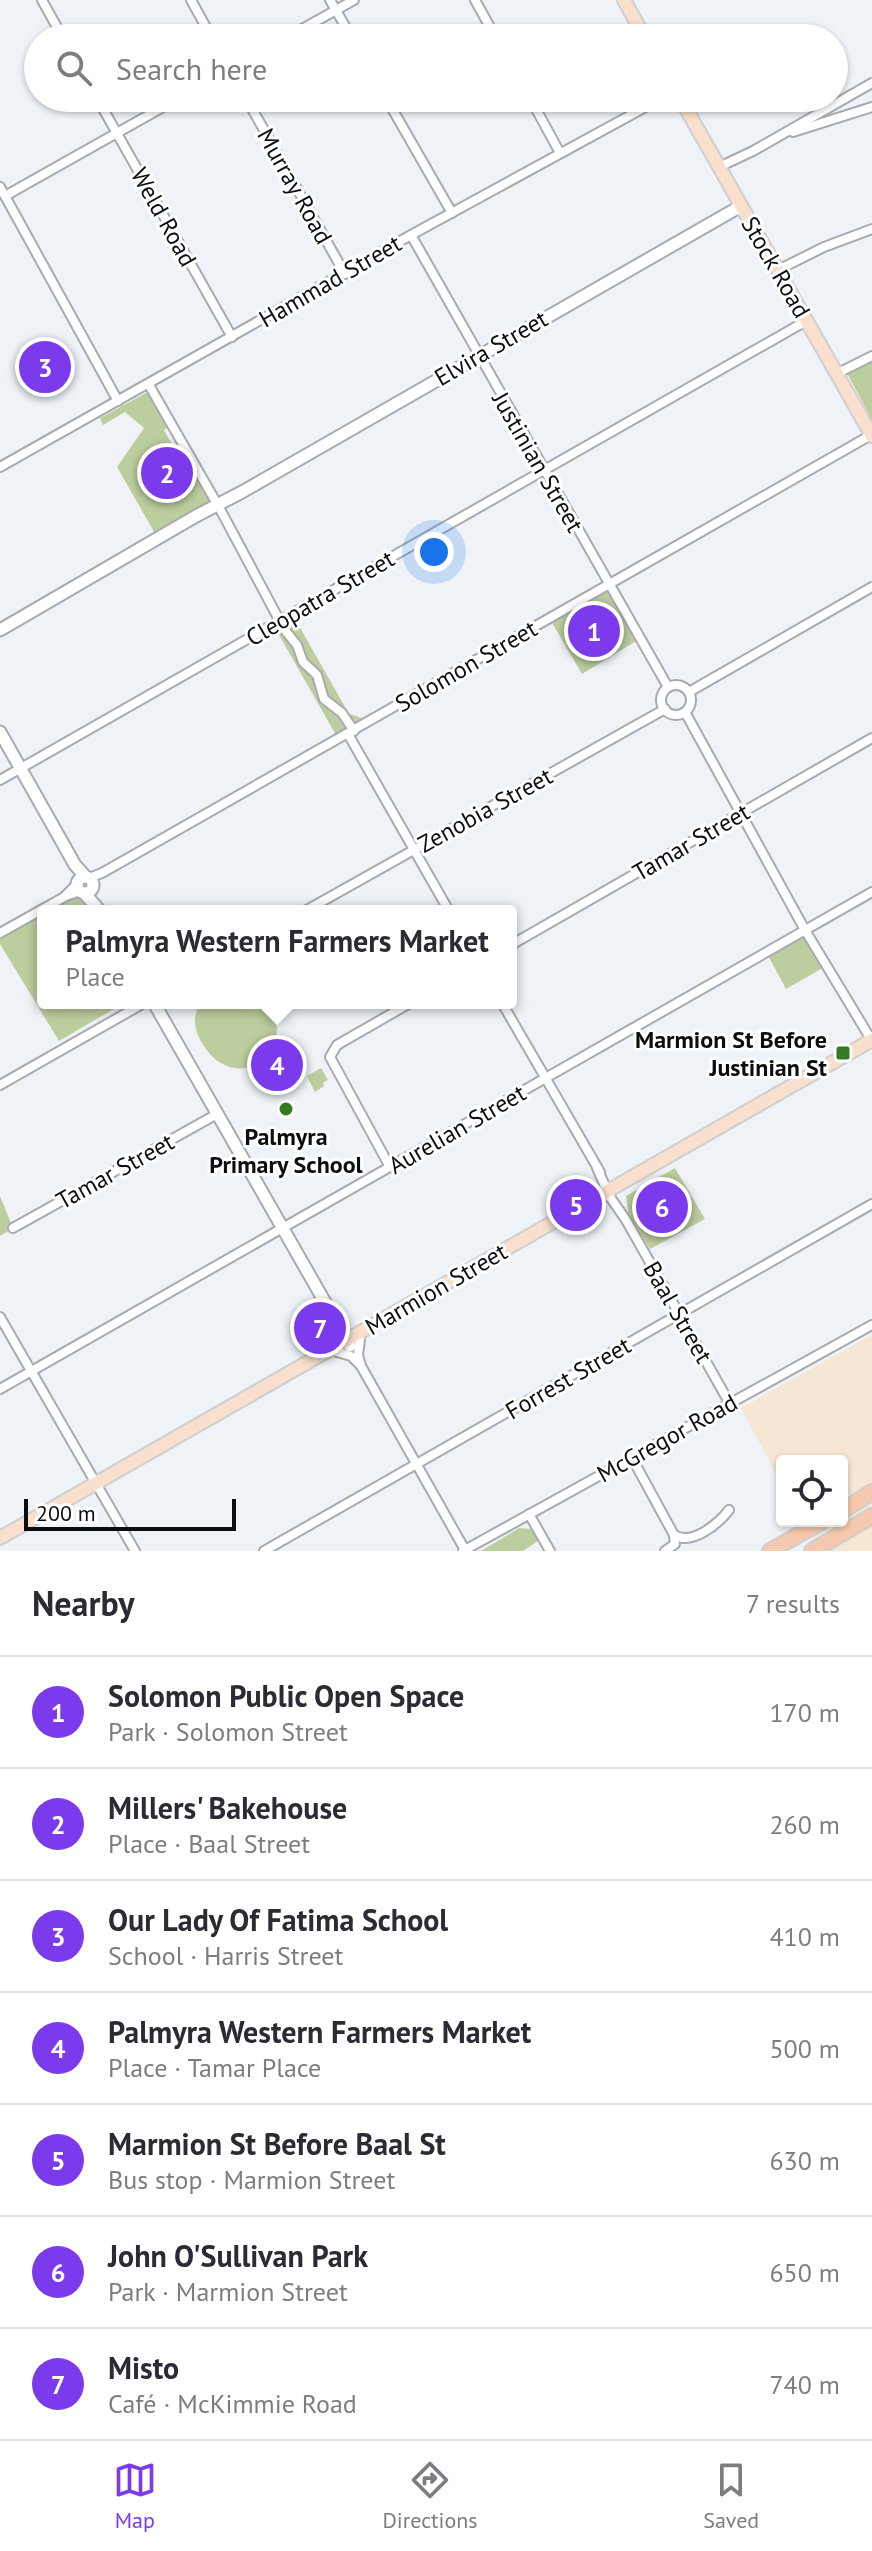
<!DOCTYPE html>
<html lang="en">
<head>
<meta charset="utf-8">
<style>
  :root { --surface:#fff; --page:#f7f7f7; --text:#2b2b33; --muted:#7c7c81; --line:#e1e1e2; --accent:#7c3aed }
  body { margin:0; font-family:"PT Sans",sans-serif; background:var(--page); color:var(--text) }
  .controls { position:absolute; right:24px; bottom:24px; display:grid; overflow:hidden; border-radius:8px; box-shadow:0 2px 6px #0004 }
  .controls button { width:72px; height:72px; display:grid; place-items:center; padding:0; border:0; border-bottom:2px solid var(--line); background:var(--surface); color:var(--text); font:40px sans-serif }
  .scale { position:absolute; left:24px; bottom:20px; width:212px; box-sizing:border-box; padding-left:8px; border:4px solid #0b0d0e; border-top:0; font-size:22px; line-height:28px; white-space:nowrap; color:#0b0d0e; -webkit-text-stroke:6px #fff; paint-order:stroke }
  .you { position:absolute; left:434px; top:552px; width:28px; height:28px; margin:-20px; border:6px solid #fff; border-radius:50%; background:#1a73e8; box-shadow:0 0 0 12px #1a73e833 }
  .badge { display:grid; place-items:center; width:52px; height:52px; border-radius:50%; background:var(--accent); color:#fff; font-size:26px; font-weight:700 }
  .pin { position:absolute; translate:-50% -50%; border:4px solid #fff; box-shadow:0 2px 8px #0006 }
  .popup { position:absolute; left:37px; top:905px; width:480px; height:104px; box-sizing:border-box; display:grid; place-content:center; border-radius:8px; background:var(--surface); filter:drop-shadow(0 2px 6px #0005); font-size:26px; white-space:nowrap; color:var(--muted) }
  .popup b { font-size:30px; color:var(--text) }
  .popup::after { content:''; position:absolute; left:50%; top:100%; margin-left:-16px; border:16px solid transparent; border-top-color:var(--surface) }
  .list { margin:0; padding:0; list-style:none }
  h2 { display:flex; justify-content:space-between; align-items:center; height:104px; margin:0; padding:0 32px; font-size:34px }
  h2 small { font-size:26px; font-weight:400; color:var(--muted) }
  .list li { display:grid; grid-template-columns:52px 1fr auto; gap:24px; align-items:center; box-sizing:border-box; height:112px; padding:0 32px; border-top:2px solid var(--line) }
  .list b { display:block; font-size:30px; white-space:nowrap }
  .list p { margin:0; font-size:26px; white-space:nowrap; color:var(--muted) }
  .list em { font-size:26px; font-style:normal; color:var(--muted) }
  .icon { flex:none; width:44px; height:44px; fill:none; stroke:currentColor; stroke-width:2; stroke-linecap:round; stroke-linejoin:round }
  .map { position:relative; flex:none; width:872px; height:1551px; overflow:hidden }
  .search { position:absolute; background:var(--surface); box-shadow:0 2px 6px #0004; left:24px; right:24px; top:24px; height:88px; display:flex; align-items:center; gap:20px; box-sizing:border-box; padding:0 28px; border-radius:44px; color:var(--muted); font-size:30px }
  .sheet { height:888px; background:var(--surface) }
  nav { display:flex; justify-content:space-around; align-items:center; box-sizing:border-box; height:112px; border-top:2px solid var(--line); background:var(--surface); font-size:22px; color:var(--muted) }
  nav a { display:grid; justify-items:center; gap:4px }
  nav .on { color:var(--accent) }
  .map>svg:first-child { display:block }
</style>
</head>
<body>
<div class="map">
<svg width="872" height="1551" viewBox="0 0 872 1551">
  <rect width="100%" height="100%" fill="#eff3f8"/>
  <path fill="#f2e8d3" d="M315,1307L333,1338L310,1352L292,1320Z"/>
  <path fill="#f6e6d4" d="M872,1335V1551H817L801,1521H842V1461H782V1485L741,1408Z"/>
  <g fill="#bdce9e">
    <path d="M872,359V420L848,375V371Z"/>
    <path d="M146,393L153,398L169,426L164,430L173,446L179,443L210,501L209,505L157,537L117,467L144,428L125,412L103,425L100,418Z"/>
    <path d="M605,591L611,594L638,640L582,674L551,621Z"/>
    <path d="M294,617L349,714L365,719L336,735L275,628Z"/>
    <path d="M75,896L86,900L90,911H49Z"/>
    <path d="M43,914V1003H124L59,1041L0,944V938Z"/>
    <path d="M805,930L828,965L786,989L766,952Z"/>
    <path d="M200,1003H270C298,1054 234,1098 202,1043C194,1029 192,1018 200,1003Z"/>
    <path d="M289,1048L298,1065L266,1083L256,1066Z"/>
    <path d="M321,1068L328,1080L323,1083L324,1086L315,1092L307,1076Z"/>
    <path d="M675,1168L705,1219L650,1249L628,1212L626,1196Z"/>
    <path d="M0,1196L13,1228L0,1236Z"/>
    <path d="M519,1528L531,1529L538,1541L523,1551H481Z"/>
  </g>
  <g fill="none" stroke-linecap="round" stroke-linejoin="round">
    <g stroke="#a7abaf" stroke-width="12">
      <g id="street">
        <path d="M42,0L63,38"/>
        <path d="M191,0L212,38"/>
        <path d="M330,0L352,38"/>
        <path d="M475,0L496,38"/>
        <path d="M286,38L354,0"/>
        <path d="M97,98L232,337"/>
        <path d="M246,98L345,274"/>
        <path d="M386,98L452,213"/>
        <path d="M530,98L560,153"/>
        <path d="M793,132L872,107"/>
        <path d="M719,167L753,151L872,83"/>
        <path d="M0,187L118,401"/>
        <path d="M5,196L179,98"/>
        <path d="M411,235L668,687"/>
        <path d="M778,270L824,247L872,229"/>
        <path d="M836,374L872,356"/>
        <path d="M149,385L220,509L284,629L297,645L303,662L317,675L324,699L342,713L354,731"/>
        <path d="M0,467L411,235L662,98"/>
        <circle cx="676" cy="700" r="15"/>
        <path d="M689,692L872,587"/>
        <path d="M685,712L805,930L872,1041"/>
        <path d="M348,734L449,911"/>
        <path d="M0,780L806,321"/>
        <path d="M89,878L102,873L871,435"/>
        <path d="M66,895L77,884"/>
        <path d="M305,911L665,709"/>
        <path d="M0,933L66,896L80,891"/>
        <path d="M511,945L872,738"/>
        <path d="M502,1003L600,1172"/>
        <path d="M0,1085L144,1003"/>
        <path d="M390,1167L330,1057L337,1045L410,1003"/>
        <path d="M597,1168L610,1197L626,1220L730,1404"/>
        <path d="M13,1228L217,1114"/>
        <path d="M0,1317L135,1551"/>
        <path d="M360,1340L358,1355L361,1366L465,1550"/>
        <path d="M337,1352L351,1356L361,1366"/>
        <path d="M0,1389L872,892"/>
        <path d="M632,1458L674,1535C692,1546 718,1524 729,1510"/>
        <path d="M529,1514L550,1551"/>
        <path d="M264,1551L872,1204"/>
        <path d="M463,1551L872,1325"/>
        <path d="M665,1551L675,1544L674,1536"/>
      </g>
    </g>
    <g stroke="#a7abaf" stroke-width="15">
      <g id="secondary">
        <path d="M0,630L196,516L242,492L741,206"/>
        <path d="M0,732L75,865L86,877"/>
        <circle cx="85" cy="885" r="8"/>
        <path d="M85,894L100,911"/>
        <path d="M154,1003L350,1346"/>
      </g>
    </g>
    <g stroke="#cecfcf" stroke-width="16">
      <g id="primary">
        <path d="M624,0L645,38"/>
        <path d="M680,98L872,436"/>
        <path d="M0,1538L872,1040"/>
      </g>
    </g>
    <g stroke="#cecfcf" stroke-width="18">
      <g id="highway">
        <path d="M842,1511L872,1492"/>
        <path d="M770,1551L823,1521"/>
        <path d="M812,1551L872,1516"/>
      </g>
    </g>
    <use href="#street" stroke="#fff" stroke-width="8"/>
    <use href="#secondary" stroke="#fff" stroke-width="11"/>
    <use href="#primary" stroke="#f9dfce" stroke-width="12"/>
    <use href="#highway" stroke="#f5c9ad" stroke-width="14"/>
  </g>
  <g fill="#327b20" stroke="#fff" stroke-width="3">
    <rect x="835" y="1045" width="16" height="16" rx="4"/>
    <circle cx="286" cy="1109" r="8"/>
  </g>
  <g text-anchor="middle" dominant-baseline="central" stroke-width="6" stroke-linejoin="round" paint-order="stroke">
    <g font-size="24" fill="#0b0d0e" stroke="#fff">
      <text transform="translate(295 186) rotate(61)">Murray Road</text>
      <text transform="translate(164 217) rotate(61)">Weld Road</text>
      <text transform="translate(776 267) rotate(60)">Stock Road</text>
      <text transform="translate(330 281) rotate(-30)">Hammad Street</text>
      <text transform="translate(491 348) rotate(-30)">Elvira Street</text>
      <text transform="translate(538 462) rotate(60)">Justinian Street</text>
      <text transform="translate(320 598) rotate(-30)">Cleopatra Street</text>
      <text transform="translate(466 666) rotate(-30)">Solomon Street</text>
      <text transform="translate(485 810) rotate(-29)">Zenobia Street</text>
      <text transform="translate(691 842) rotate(-30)">Tamar Street</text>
      <text transform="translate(457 1129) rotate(-30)">Aurelian Street</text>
      <text transform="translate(115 1171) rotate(-29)">Tamar Street</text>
      <text transform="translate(436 1289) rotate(-30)">Marmion Street</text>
      <text transform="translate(678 1312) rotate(60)">Baal Street</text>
      <text transform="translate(568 1378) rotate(-30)">Forrest Street</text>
      <text transform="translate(667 1438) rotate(-29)">McGregor Road</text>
    </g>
    <g font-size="24" font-weight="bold" fill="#0b0d0e" stroke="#fff" text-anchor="end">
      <text x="827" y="1039">Marmion St Before<tspan x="827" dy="28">Justinian St</tspan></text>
      <text x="286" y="1136" text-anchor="middle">Palmyra<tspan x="286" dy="28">Primary School</tspan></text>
    </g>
  </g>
</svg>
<div class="controls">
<button><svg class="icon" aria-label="locate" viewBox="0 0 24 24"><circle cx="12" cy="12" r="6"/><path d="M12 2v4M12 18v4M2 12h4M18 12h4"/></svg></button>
</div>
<div class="scale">200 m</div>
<div class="you"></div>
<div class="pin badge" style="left:594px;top:631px">1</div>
<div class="pin badge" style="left:167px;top:473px">2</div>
<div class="pin badge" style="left:45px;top:367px">3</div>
<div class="pin badge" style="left:277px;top:1065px">4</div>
<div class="popup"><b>Palmyra Western Farmers Market</b>Place</div>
<div class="pin badge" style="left:576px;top:1205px">5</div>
<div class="pin badge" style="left:662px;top:1207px">6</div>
<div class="pin badge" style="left:320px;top:1328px">7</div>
<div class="search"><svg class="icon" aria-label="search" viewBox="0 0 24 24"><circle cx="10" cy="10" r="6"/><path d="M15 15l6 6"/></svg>Search here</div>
</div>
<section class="sheet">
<h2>Nearby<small>7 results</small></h2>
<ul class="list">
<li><span class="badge">1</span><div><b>Solomon Public Open Space</b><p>Park · Solomon Street</p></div><em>170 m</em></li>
<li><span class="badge">2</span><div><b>Millers' Bakehouse</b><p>Place · Baal Street</p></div><em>260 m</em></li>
<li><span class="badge">3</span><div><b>Our Lady Of Fatima School</b><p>School · Harris Street</p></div><em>410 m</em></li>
<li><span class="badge">4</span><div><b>Palmyra Western Farmers Market</b><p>Place · Tamar Place</p></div><em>500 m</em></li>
<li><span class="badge">5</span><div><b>Marmion St Before Baal St</b><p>Bus stop · Marmion Street</p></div><em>630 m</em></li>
<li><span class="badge">6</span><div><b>John O'Sullivan Park</b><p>Park · Marmion Street</p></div><em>650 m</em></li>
<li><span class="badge">7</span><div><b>Misto</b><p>Café · McKimmie Road</p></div><em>740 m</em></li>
</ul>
</section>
<nav>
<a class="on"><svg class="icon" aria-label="map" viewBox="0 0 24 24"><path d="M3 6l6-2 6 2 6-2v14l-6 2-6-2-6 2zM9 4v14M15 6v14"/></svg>Map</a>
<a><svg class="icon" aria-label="directions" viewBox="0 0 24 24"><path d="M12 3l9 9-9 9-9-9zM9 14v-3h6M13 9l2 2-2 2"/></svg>Directions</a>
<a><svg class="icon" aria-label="saved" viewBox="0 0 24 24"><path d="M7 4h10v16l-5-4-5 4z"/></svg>Saved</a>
</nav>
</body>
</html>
